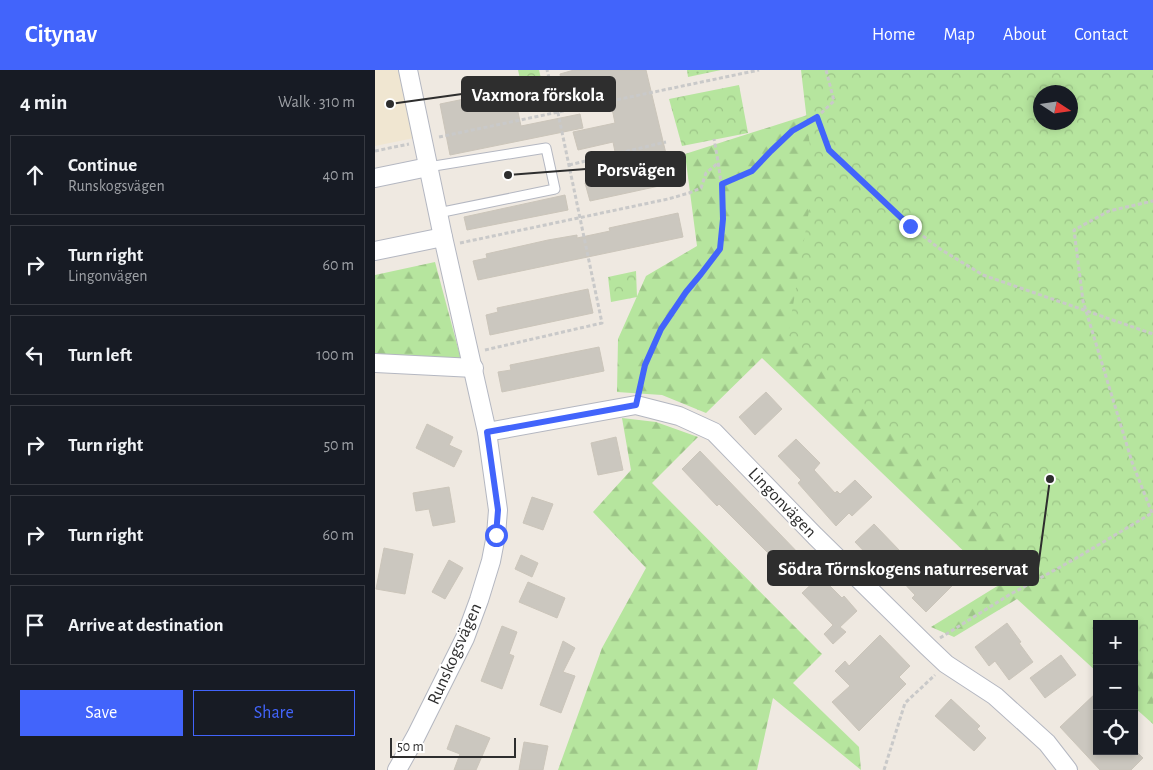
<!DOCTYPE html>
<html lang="en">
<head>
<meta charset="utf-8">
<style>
  :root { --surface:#171b24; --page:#242831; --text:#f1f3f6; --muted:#9ea1a6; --line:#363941; --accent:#4264fb }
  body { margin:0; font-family:"Alegreya Sans",sans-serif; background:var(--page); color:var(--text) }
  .controls { position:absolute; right:15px; bottom:15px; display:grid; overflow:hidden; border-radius:0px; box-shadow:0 2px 8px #0003 }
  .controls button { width:45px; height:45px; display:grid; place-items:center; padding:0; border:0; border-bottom:1px solid var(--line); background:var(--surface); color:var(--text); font:25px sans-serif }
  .compass { position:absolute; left:658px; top:15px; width:45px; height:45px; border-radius:50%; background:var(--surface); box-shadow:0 2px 8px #0003; rotate:102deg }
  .scale { position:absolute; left:15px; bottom:12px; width:126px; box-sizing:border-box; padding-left:5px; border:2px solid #2e2e2e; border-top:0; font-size:14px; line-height:18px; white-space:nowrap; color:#2e2e2e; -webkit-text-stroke:4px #fff; paint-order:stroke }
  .stop { position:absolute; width:15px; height:15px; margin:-11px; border:4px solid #4264fb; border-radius:50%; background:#fff }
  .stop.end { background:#4264fb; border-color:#fff; box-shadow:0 1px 5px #0008 }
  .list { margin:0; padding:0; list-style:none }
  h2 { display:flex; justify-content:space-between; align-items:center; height:65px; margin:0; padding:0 20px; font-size:21px }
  h2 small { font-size:16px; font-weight:400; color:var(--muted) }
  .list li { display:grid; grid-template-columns:32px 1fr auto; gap:15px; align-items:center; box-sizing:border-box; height:80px; margin:0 10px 10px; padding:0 10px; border:1px solid var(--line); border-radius:0px }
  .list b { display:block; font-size:19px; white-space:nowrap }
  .list p { margin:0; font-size:16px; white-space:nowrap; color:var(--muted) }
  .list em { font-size:16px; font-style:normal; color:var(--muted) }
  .actions { display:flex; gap:10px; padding:15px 20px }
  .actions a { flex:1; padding:11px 0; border:1px solid var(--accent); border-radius:0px; text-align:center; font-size:18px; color:var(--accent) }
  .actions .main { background:var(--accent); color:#fff }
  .icon { flex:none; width:28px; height:28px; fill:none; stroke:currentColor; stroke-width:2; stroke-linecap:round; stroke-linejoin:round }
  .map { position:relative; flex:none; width:778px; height:700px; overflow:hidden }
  header { display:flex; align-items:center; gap:30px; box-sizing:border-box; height:70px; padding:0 25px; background:var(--accent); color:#fff }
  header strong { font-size:24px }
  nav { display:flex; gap:28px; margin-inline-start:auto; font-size:18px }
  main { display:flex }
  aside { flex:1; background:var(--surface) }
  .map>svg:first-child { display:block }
</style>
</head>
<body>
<header>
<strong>Citynav</strong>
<nav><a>Home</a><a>Map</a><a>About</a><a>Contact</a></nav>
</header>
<main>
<aside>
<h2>4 min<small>Walk · 310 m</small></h2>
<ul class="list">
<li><svg class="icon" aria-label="ahead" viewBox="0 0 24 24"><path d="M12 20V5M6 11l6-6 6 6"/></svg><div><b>Continue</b><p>Runskogsvägen</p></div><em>40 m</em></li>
<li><svg class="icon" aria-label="right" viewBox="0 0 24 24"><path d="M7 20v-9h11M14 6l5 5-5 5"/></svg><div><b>Turn right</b><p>Lingonvägen</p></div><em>60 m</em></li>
<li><svg class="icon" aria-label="left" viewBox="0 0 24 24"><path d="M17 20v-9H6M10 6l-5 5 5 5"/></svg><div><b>Turn left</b></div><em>100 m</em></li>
<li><svg class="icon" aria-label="right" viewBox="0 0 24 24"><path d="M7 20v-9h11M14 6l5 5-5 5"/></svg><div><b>Turn right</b></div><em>50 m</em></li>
<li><svg class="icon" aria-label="right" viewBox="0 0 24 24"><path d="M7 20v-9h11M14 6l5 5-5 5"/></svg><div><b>Turn right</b></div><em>60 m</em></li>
<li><svg class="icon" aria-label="arrive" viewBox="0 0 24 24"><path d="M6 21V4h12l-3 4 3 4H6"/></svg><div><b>Arrive at destination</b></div></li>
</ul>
<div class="actions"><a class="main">Save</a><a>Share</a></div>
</aside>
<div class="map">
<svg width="778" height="700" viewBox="0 0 778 700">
  <defs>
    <pattern id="grass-dots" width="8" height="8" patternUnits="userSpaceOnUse" patternTransform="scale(1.25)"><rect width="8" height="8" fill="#b6e59e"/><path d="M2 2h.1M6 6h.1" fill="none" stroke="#9dc588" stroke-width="1.8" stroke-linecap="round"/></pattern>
    <pattern id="forest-firs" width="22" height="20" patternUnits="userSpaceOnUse" patternTransform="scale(1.25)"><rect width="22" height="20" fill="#b6e59e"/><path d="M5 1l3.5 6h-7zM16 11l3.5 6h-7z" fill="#9dc588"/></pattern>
    <pattern id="park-crowns" width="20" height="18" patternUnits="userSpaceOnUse" patternTransform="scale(1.25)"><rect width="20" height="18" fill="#b6e59e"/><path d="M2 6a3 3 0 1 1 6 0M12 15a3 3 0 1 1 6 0" fill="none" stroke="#9dc588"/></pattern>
  </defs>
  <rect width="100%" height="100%" fill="#efe9e1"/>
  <path fill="#f0e6d1" d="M0,0H23L39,68L0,76Z"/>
  <path fill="url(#grass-dots)" d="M312,0H346L313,7Z"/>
  <g fill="url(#forest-firs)" fill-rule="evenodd">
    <path d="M778,0V654L759,637V554H722V602L642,529L579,567L556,557L624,515L387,288L331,343L287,325L242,322L243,269L271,206L322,176L310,84L442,42ZM666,22H696V52H666Z"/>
    <path d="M60,192L87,293L0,286V205Z"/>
    <path d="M247,348L281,352L323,367L277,413L447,584L418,613L484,677L486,700L398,628L382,700H183L227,578L271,498L218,442L256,400Z"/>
  </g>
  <g fill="url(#park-crowns)" fill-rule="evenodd">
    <path d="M143,0H164L173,38L152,41Z"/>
    <path d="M426,0H778V597L759,580V554H730L413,265L439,111ZM696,22V52H666V22Z"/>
    <path d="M364,15L373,63L307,76L294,29Z"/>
    <path d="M261,201L262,227L236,232L233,207Z"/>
  </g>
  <g fill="#cbc7bf" stroke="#cbc5ba">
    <path d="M199,0H271L298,113L215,131L210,113L245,106L238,72L203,80L198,62L240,53L232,14L189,23L185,4Z"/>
    <path d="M138,19L146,56L205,44L208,58L75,85L65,34Z"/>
    <path d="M190,125L193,140L92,160L89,147Z"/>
    <path d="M303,143L308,167L103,210L98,191L112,188L111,184L173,170L202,165V168L235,161L234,158Z"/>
    <path d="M213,219L218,243L115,265L111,245L123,242L122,238Z"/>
    <path d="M224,277L229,301L127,322L123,302L136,300L135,295Z"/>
    <path d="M391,322L407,339L380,365L364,347Z"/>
    <path d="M52,354L78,367L74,375L87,381L79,397L41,378Z"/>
    <path d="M241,367L248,400L223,405L216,373Z"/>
    <path d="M421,369L445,393L439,400L460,423L462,421L465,424L480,410L497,427L477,446L474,443L461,456L423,413L426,410L403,386Z"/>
    <path d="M325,381L428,488L411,505L394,486L395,485L344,434L342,436L307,399Z"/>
    <path d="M74,417L80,452L58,456L54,439L41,441L38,423Z"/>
    <path d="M157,427L178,434L168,460L148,453Z"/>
    <path d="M499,454L525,481L523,482L554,513L565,502L578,515L551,542L537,528L540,525L511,494L506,499L480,472Z"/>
    <path d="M9,478L38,484L30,524L1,519Z"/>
    <path d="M146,485L163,493L157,507L140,499Z"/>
    <path d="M74,490L88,498L70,529L57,522Z"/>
    <path d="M445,506L467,528L469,526L482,541L465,557L471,562L458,574L449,564L458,555L427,523Z"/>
    <path d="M153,512L190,528L182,548L144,532Z"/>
    <path d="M632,553L646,572L644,573L658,592L634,610L620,591L614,596L600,577Z"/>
    <path d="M127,556L142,562L134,584L139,586L127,619L106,611Z"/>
    <path d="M505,565L535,596L524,607L531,614L484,661L457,632L475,616L460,601L470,591L474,596Z"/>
    <path d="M188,571L200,578L188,602L200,606L186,643L165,635Z"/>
    <path d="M686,585L701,605L670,628L655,608Z"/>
    <path d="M722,622V681H761L768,688L756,700H725L685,657Z"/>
    <path d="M576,629L605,656L602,659L611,668L599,681L560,646Z"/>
    <path d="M81,655L115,668L101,700H79L85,684L72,679Z"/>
    <path d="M149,672L173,676L168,700H144Z"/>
  </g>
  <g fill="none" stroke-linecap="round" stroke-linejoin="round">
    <g stroke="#b4b7c1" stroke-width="11">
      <path id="lane" d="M53,97L171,78L180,119L63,143"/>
    </g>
    <g stroke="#b4b7c1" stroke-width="20">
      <g id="street">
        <path d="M0,108L53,97"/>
        <path d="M0,181L68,167"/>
        <path d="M0,293L99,298"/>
        <path d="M112,362L261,335L304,346L339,362L440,466L552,576L571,594L620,626L672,673L693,700"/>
        <path d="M22,700L41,666L90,568L104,530L116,491L121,465L123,440L112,362L68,167L33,0"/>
      </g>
    </g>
    <g stroke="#c9c9c9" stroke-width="3" stroke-dasharray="4 2.5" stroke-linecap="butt">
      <path d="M442,47L454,80L535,156L565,179L608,205L778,264"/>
      <path d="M64,67L384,0"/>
      <path d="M0,81L34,74"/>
      <path d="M194,95L291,72"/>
      <path d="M347,114L377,101L396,81L417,61L442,47L459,31L451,0"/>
      <path d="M85,173L293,129L314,123L326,118L331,103L343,93"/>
      <path d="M110,280L227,253L183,43L172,0"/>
      <path d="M265,320C272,284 288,250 311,221C320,211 340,190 345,179C346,175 346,169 346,164C350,132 345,101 339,69"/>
      <path d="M777,443L757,392L708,231L699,160L734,141L778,131"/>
      <path d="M565,568L634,525L698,490L777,443"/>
      <path d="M509,700L530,633L560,605"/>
    </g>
    <use href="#lane" stroke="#fff" stroke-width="9"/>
    <use href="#street" stroke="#fff" stroke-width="18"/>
  </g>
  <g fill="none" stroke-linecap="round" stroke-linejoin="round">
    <path stroke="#4264fb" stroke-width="6" d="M121,465L123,440L112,362L261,335L270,295L286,259L311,222L326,204L345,179L348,149L347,114L377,101L396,81L417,61L442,47L454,80L535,156"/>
  </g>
  <g text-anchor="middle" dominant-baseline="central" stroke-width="4" stroke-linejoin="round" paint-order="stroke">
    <g font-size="18" fill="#2e2e2e" stroke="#fff">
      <text transform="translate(407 433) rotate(46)">Lingonvägen</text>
      <text transform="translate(80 584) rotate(-66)">Runskogsvägen</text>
    </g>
  </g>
  <path fill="none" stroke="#2e2e2e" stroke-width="2" d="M15 34L87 24M133 105L211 99M675 409L663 498"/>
  <g fill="#2e2e2e" stroke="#fff" stroke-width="2">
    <circle cx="15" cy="34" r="5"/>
    <circle cx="133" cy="105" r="5"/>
    <circle cx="675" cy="409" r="5"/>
  </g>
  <g fill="#2e2e2e" stroke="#2e2e2e" stroke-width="2">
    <rect x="87" y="7" width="153" height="34" rx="5"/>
    <rect x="211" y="82" width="99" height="34" rx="5"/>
    <rect x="393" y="481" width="270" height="34" rx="5"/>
  </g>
  <g font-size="19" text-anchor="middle" font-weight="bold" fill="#fff">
    <text x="163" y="31">Vaxmora förskola</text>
    <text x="261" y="106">Porsvägen</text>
    <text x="528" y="505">Södra Törnskogens naturreservat</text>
  </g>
</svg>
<div class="controls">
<button>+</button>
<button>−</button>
<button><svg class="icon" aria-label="locate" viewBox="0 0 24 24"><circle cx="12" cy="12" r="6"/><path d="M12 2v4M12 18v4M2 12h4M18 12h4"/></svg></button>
</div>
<svg class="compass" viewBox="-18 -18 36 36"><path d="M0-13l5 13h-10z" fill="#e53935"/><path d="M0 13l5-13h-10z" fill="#9ea1a6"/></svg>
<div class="scale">50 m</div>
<div class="stop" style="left:121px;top:465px"></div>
<div class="stop end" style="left:535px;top:156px"></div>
</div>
</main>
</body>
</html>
